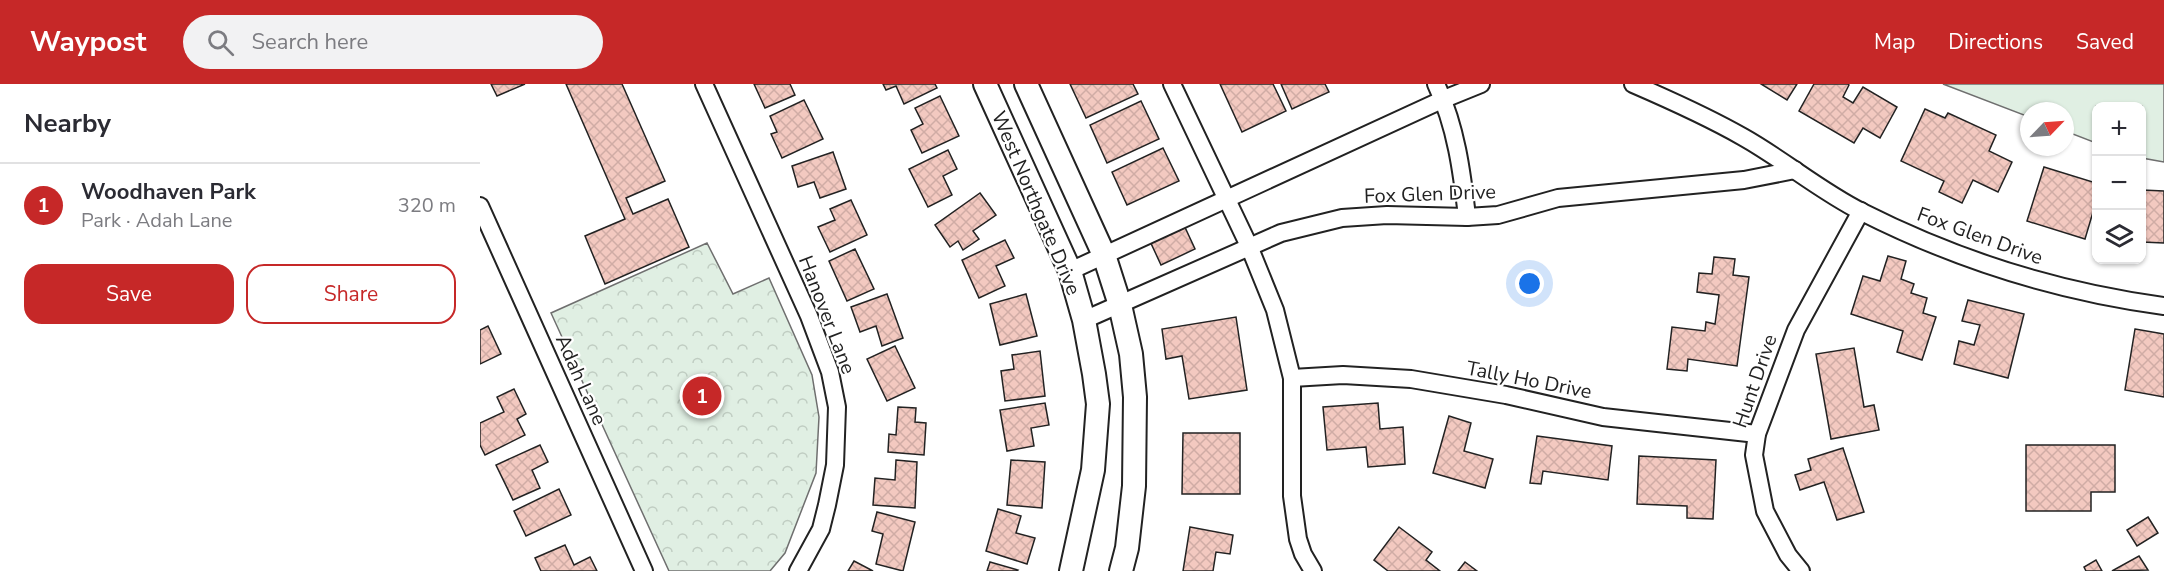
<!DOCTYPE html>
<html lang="en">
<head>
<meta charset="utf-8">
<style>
  :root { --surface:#fff; --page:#f2f2f3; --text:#2b2b33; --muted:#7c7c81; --line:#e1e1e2; --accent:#c62828 }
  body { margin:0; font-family:"Nunito Sans",sans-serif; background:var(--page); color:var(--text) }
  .controls { position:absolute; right:18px; top:18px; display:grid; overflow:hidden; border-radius:12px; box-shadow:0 2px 4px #0004 }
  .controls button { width:54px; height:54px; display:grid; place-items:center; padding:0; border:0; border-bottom:2px solid var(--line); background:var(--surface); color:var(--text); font:30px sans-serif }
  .compass { position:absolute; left:1540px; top:18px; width:54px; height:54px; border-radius:50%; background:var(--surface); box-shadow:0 2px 4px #0004; rotate:65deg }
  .you { position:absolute; left:1050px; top:200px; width:21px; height:21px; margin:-15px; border:4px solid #fff; border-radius:50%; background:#1a73e8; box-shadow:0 0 0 9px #1a73e833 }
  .badge { display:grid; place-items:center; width:39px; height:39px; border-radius:50%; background:var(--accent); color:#fff; font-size:20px; font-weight:700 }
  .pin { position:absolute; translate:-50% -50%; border:3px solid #fff; box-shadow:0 2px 6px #0006 }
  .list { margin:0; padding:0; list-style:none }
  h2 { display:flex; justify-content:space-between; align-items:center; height:78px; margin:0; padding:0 24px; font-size:26px }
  h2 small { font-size:20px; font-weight:400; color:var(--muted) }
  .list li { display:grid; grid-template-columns:39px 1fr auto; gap:18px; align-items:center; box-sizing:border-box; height:84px; padding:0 24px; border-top:2px solid var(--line) }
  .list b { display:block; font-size:22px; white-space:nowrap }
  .list p { margin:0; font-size:20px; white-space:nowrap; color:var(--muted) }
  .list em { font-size:20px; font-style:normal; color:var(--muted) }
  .actions { display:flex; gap:12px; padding:18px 24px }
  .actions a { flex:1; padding:14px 0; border:2px solid var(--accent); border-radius:18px; text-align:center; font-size:21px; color:var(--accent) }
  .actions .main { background:var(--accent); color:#fff }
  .icon { flex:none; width:33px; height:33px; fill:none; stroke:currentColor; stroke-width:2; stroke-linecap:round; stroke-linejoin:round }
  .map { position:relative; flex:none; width:1684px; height:487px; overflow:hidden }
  header { display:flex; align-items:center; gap:36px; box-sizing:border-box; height:84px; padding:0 30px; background:var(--accent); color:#fff }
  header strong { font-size:28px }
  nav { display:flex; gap:33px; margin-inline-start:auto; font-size:21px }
  .search { width:420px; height:54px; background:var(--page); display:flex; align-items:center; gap:15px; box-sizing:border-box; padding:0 21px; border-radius:33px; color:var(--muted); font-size:22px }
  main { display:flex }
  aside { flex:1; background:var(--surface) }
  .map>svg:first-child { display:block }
</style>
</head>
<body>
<header>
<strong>Waypost</strong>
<div class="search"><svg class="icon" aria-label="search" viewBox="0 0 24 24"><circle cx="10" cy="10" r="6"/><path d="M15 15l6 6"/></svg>Search here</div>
<nav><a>Map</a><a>Directions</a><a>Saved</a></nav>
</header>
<main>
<aside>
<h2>Nearby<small></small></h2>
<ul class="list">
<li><span class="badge">1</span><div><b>Woodhaven Park</b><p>Park · Adah Lane</p></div><em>320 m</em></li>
</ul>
<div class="actions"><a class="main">Save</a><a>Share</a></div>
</aside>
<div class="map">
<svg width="1684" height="487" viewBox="0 0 1684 487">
  <defs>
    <pattern id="forest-crowns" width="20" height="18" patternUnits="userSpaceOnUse" patternTransform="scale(1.5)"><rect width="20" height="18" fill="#e0efe3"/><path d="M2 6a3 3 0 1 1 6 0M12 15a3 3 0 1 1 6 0" fill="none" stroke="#c0cdc2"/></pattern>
    <pattern id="building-cross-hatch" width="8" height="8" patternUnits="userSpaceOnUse" patternTransform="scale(1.5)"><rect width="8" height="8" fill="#f3c9c0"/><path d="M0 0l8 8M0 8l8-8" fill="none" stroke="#d0aca5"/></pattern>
  </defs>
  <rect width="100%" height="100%" fill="#fff"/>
  <path fill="#e0efe3" stroke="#6f6f6f" stroke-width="1.5" d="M1463,0H1684V78L1662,74V22H1616V59L1585,47V27H1549V33Z"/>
  <path fill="url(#forest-crowns)" stroke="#6f6f6f" stroke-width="1.5" d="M227,159L253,210L289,194L332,291L339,333L336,389L305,469L290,487H189L71,229Z"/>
  <g fill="url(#building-cross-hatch)" stroke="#222" stroke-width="1.5">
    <path d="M11,0H45L17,12Z"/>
    <path d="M86,0H142L185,97L146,114L153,130L188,115L209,163L125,200L105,152L145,135Z"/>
    <path d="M274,0H310L315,11L285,24Z"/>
    <path d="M403,0H455L457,4L424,20L416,2L406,6Z"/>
    <path d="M590,0H653L658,10L606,34Z"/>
    <path d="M740,0H793L806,27L762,48Z"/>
    <path d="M801,0H845L849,8L812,25Z"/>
    <path d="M1281,0H1317L1307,16Z"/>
    <path d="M1334,0H1368L1369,1L1363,13L1373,19L1383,3L1417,23L1400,54L1383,44L1374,59L1319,27Z"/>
    <path d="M460,12L479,52L442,69L431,46L443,40L435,24Z"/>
    <path d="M324,16L343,55L302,74L291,50L297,48L290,32Z"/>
    <path d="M661,17L679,55L627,79L610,41Z"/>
    <path d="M1445,25L1465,34L1468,29L1516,51L1509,67L1532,78L1518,108L1493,96L1482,119L1459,108L1464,97L1421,77Z"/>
    <path d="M683,64L699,97L647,121L632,88Z"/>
    <path d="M468,66L477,85L463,92L472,111L448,123L429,85Z"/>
    <path d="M353,68L366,105L340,114L334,98L318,103L312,82Z"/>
    <path d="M1564,83L1616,99V118L1605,155L1547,137Z"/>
    <path d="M1662,106L1684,107V159L1662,158Z"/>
    <path d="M500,109L516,131L493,147L499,155L483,166L478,157L470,163L455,141Z"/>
    <path d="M371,116L387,151L350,168L338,143L355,136L350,125Z"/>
    <path d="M703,139L715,165L681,181L669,155Z"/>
    <path d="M525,156L534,174L516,182L525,202L499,214L482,176Z"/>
    <path d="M375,165L394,205L367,217L349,177Z"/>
    <path d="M1408,172L1426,177L1421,195L1434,200L1431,209L1447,214L1443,229L1456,233L1442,276L1417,268L1423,247L1371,230L1383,192L1400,197Z"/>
    <path d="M1234,173L1255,175L1253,191L1269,193L1257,282L1208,275L1207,287L1187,285L1192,243L1225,247L1226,238L1235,240L1239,211L1217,208L1219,189L1232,190Z"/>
    <path d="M407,210L423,254L402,262L396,242L380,248L371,223Z"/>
    <path d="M546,210L557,252L520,261L510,220Z"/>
    <path d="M1488,216L1544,230L1528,294L1474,280L1479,257L1494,261L1500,241L1482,237Z"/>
    <path d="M756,233L767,306L709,315L702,272L686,275L682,245Z"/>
    <path d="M8,242L21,270L0,280V246Z"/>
    <path d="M1655,245L1684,250V313L1645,306Z"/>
    <path d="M415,262L435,304L407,317L387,275Z"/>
    <path d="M1374,264L1384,323L1394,321L1399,346L1351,355L1336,270Z"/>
    <path d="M560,267L565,312L525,317L521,287L534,285L532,271Z"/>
    <path d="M34,305L46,330L37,335L45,351L5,371L0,361V339L24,328L17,313Z"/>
    <path d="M565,319L569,341L551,344L554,362L527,367L520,326Z"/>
    <path d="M898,319L900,345L923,343L925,380L888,383L886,363L847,366L843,323Z"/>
    <path d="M418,323L436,324L435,338L446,339L444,371L408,368L409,350L416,351Z"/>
    <path d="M969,332L991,339L984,367L1013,375L1005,404L953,389Z"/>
    <path d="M703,349H760V410H702Z"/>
    <path d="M1057,352L1132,362L1128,396L1063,387L1061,400L1050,399Z"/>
    <path d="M60,361L68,378L52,386L60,404L33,416L16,381Z"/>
    <path d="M1546,361H1635V408H1611V427H1546Z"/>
    <path d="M1363,364L1384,428L1357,436L1344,398L1320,406L1315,391L1331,386L1328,375Z"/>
    <path d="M1159,372L1236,376L1233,435L1207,434V422L1157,420Z"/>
    <path d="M416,376L437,378L435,424L393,421L395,394L415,396Z"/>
    <path d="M531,376L565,378L562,424L527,421Z"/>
    <path d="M79,405L91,431L46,452L34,427Z"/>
    <path d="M518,425L541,432L536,449L555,454L547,480L506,467Z"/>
    <path d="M397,428L435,438L423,487L396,480L403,450L392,447Z"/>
    <path d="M1668,433L1678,449L1657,462L1647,446Z"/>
    <path d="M710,443L753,451L750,470L736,468L733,487H703Z"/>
    <path d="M919,443L952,468L946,476L960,487H908L894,476Z"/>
    <path d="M85,461L94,481L110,473L117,487H61L55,474Z"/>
    <path d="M1659,472L1668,486L1632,487Z"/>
    <path d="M1616,476L1622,487H1606L1604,483Z"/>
    <path d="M374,477L393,487H368Z"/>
    <path d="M510,478L538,486L537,487H507Z"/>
    <path d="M985,478L997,487H978Z"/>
  </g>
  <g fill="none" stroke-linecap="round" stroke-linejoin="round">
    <g stroke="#222" stroke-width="20">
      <g id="minor">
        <path d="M224,0L329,232L350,288L357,323L355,381L347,421L341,445L318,487"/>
        <path d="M692,0L769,162L795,226L812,294V412L818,455L823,470L833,487"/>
        <path d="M956,0C976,42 982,88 987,133"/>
        <path d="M1153,0C1190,16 1228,33 1263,53C1304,76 1340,107 1382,128C1477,176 1579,208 1684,222"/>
        <path d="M0,122L164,487"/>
        <path d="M590,187L964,15L1001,0"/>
        <path d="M604,236L801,149L862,134L907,131L987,133L1018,131L1078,114L1264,96L1315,86"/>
        <path d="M812,294L863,291L931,295L1026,311L1123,333L1277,350"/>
        <path d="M1321,487L1308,471L1285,427L1274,371L1277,350L1316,246L1381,127"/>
      </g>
    </g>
    <g stroke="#222" stroke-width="26">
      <g id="secondary">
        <path d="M505,0L590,187L604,236L614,290L618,320L613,386L591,487"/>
        <path d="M546,0L624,171L640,221L651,270L655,313L654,402L647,464L641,487"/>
      </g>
    </g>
    <use href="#minor" stroke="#fff" stroke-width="16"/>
    <use href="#secondary" stroke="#fff" stroke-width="22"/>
  </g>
  <g text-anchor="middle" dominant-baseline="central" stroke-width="4.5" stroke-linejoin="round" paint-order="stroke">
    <g font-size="20" fill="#222" stroke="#fff">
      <text transform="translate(950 110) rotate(-2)">Fox Glen Drive</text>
      <text transform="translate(556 119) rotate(67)">West Northgate Drive</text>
      <text transform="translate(1500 152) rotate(20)">Fox Glen Drive</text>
      <text transform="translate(347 231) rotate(69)">Hanover Lane</text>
      <text transform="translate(101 296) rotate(66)">Adah Lane</text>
      <text transform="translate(1049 296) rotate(11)">Tally Ho Drive</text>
      <text transform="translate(1275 297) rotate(-71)">Hunt Drive</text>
    </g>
  </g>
</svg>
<div class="controls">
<button>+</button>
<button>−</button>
<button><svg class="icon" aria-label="layers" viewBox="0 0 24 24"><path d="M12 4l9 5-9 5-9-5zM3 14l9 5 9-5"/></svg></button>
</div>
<svg class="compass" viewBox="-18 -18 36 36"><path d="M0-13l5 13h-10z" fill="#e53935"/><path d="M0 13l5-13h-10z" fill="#7c7c81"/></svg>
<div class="you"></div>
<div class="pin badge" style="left:222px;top:312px">1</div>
</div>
</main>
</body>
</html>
